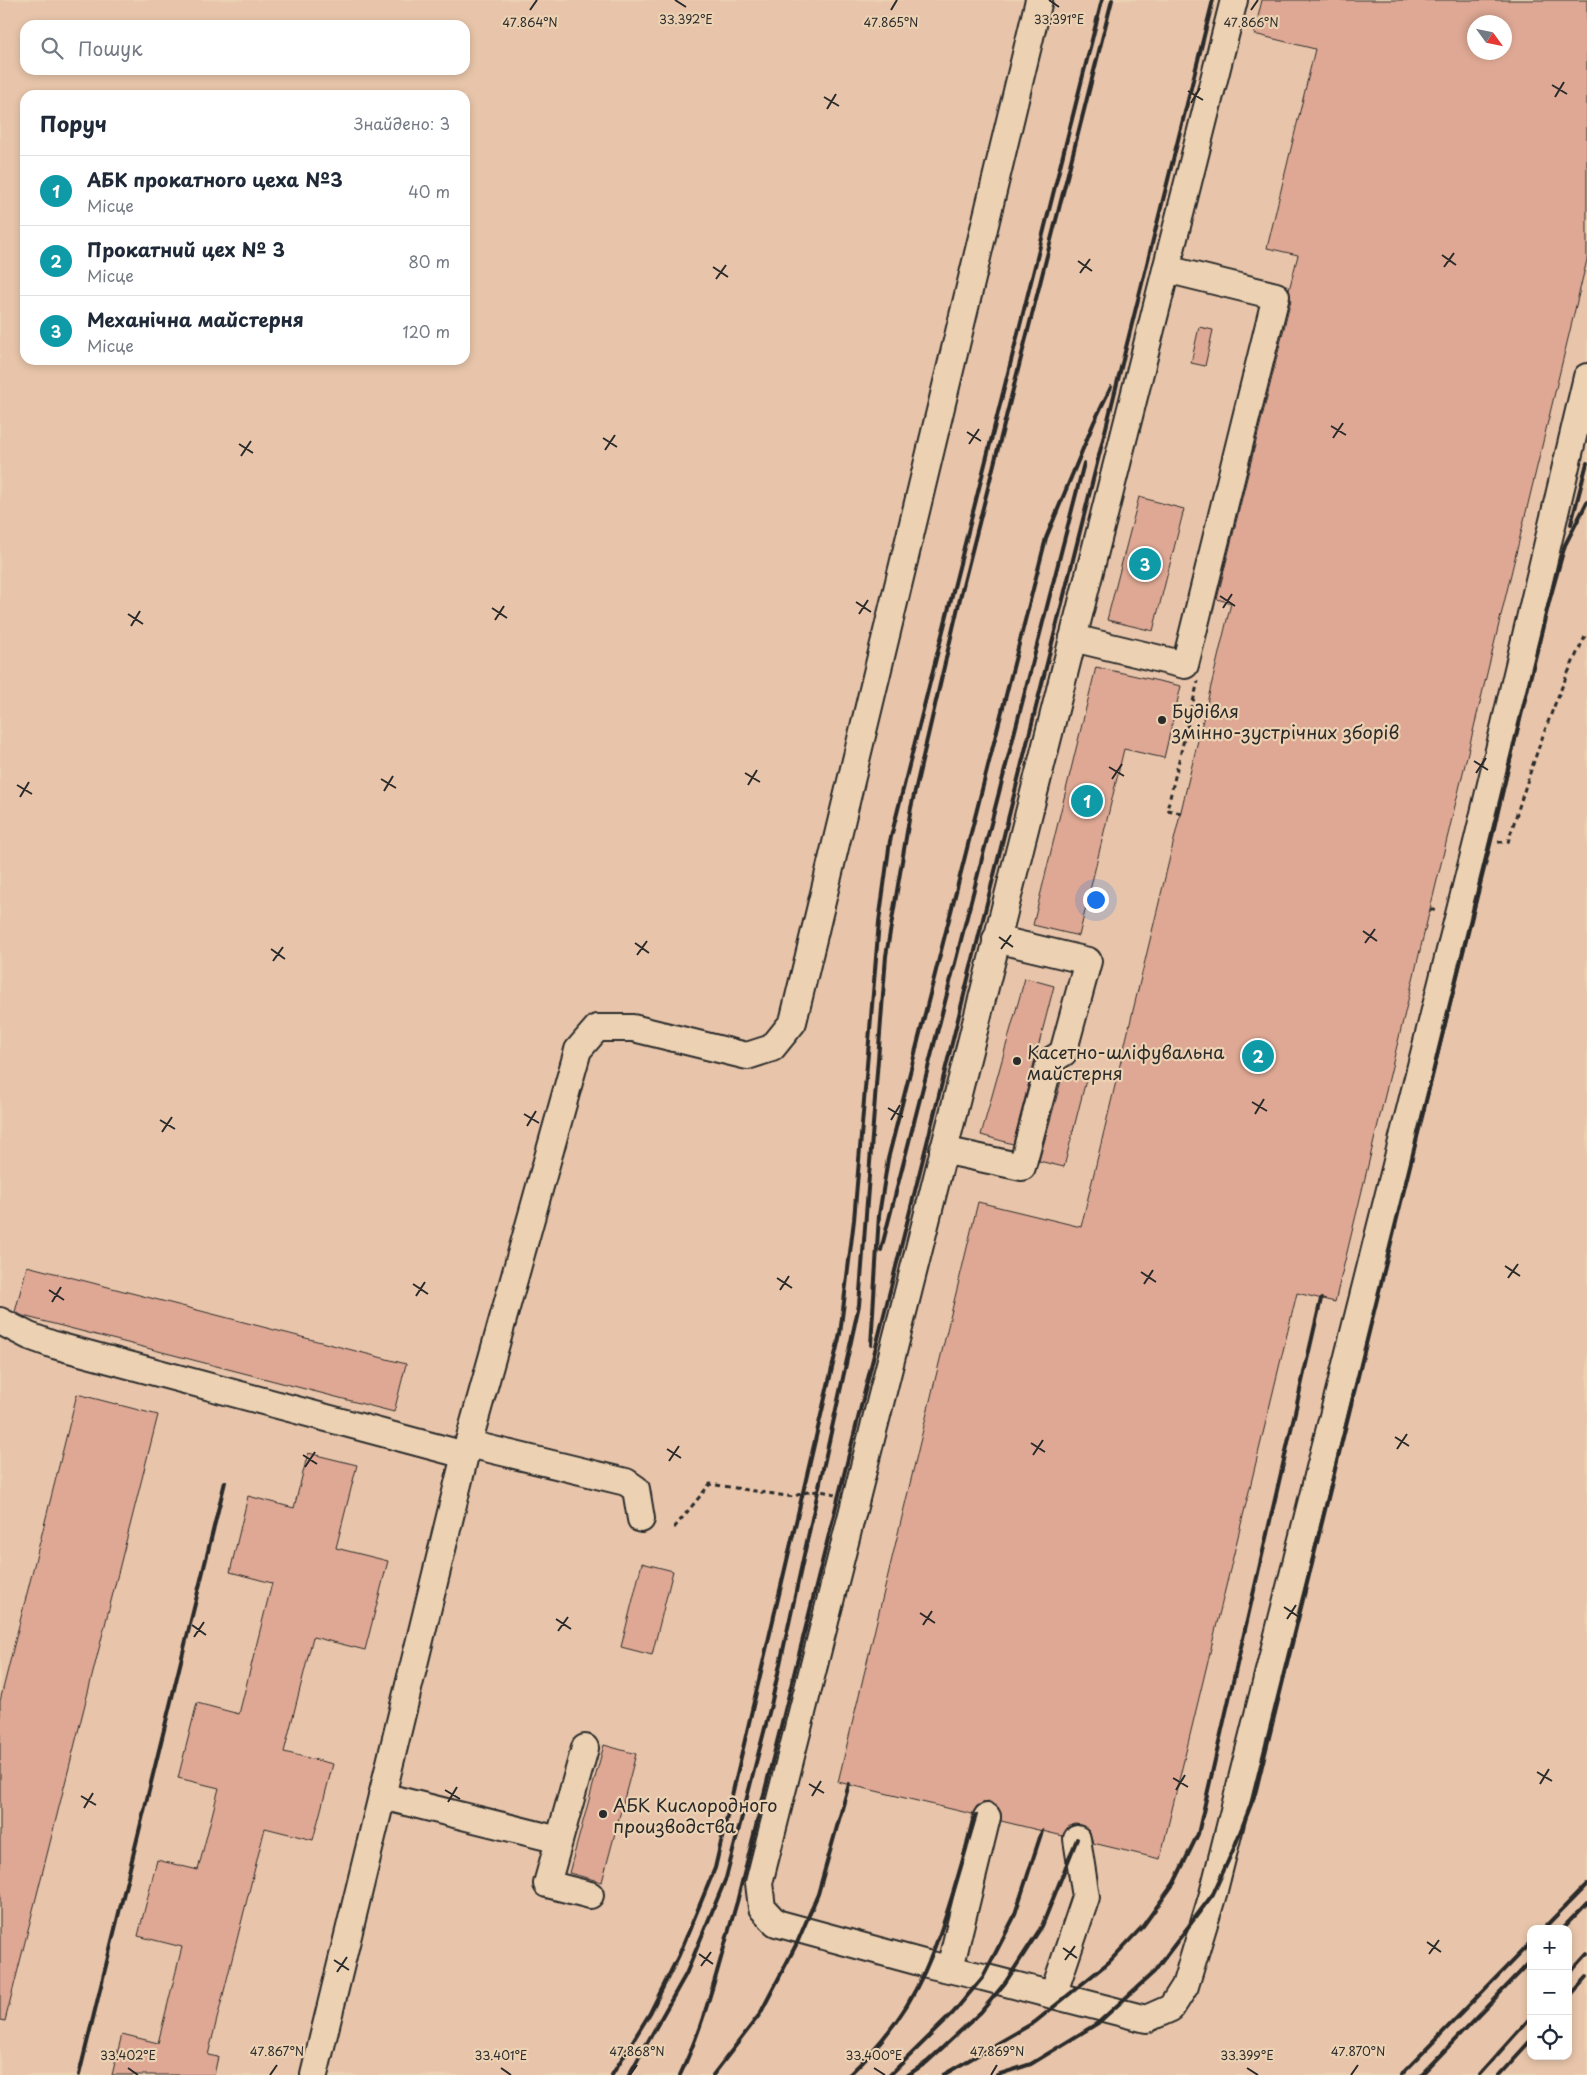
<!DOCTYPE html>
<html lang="uk">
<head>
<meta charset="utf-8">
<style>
  :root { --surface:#fff; --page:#f6f6f7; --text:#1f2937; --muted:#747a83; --line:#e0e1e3; --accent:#2b2b2b }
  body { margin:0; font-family:"Playpen Sans",sans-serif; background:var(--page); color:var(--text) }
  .controls { position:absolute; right:15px; bottom:15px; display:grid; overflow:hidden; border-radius:10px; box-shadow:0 2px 8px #0003 }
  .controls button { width:45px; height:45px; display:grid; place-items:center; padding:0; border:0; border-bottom:1px solid var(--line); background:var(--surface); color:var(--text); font:25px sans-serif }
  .compass { position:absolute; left:1467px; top:15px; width:45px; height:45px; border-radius:50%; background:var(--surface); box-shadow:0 2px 8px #0003; rotate:123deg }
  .you { position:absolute; left:1095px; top:899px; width:18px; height:18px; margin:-12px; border:4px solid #fff; border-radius:50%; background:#1a73e8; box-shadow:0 0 0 8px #1a73e833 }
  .badge { display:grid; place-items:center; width:32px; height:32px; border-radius:50%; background:var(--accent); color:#fff; font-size:16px; font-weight:700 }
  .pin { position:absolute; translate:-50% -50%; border:2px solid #fff; box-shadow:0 1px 5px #0006 }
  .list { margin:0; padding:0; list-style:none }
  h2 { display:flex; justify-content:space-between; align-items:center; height:65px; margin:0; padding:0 20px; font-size:21px }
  h2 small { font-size:16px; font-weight:400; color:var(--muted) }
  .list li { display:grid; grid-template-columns:32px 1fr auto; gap:15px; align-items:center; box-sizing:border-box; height:70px; padding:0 20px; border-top:1px solid var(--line) }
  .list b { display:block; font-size:19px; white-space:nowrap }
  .list p { margin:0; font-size:16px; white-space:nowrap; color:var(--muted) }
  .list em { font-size:16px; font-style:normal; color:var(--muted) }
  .icon { flex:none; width:28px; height:28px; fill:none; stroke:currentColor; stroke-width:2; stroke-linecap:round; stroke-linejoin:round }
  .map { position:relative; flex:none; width:1587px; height:2075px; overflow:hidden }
  .search { position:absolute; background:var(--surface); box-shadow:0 2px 8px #0003; left:20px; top:20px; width:450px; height:55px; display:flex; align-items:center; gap:12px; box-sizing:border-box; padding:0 18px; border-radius:15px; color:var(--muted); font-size:19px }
  .panel { position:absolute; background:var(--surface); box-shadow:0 2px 8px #0003; left:20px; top:90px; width:450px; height:275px; border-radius:15px }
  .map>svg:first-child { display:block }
</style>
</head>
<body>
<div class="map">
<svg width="1587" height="2075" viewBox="0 0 1587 2075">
  <rect width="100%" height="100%" fill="#ecd2b3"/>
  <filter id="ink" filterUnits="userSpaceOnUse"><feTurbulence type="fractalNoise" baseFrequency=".02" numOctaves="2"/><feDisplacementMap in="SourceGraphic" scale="10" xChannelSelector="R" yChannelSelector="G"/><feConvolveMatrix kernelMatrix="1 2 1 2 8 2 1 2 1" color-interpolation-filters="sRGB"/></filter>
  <g filter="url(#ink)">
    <path fill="#e8c5aa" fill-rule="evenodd" d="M0,0H1587V2075H0ZM1474,22H1504V52H1474ZM25,25H465V70H25ZM25,95H465V360H25ZM1531,1929H1568V2056H1531Z"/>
    <g fill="#dea894" stroke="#2b2b2b" fill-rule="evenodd">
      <path d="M1262,0H1587V260L1335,1302L1297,1293L1160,1859L1093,1843L1089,1830L1082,1825L1075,1824L1068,1827L1063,1836L1001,1821V1813L998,1807L990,1802L983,1803L977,1806L972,1814L838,1782L978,1202L1081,1227L1231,603L1217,599L1291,300L1289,290L1298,255L1267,248L1315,49L1254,34ZM1474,22H1504V52H1474Z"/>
      <path d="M1199,327L1213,330L1205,366L1191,363Z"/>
      <path d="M1139,497L1184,509L1153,631L1107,620Z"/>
      <path d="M1096,667L1181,686L1164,758L1124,749L1079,936L1033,925Z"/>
      <path d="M1025,978L1054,986L1013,1144L981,1135Z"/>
      <path d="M1064,1070L1087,1076L1064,1167L1039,1161Z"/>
      <path d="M27,1266L406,1364L394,1412L23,1316L15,1312Z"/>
      <path d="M77,1394L158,1415L5,2021L0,2020V1701Z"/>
      <path d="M308,1453L357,1465L336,1548L388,1561L365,1650L313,1637L284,1752L333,1764L313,1840L265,1828L208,2055L218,2057L214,2075H112L122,2034L158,2043L182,1947L138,1936L157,1860L198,1870L219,1788L178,1778L197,1703L239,1714L272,1583L230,1572L248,1496L294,1508Z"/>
      <path d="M642,1563L673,1571L652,1655L621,1647Z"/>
      <path d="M604,1745L636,1754L602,1882L569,1873Z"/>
    </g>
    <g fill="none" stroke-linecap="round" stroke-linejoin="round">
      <g stroke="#2b2b2b" stroke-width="30">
        <g id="minor">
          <path d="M1234,0L759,1883L762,1908L776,1923L927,1964L983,1977L1146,2019L1171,2008L1185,1986L1213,1894L1478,839L1587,377"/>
          <path d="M1073,638L1185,665L1276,296L1166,269"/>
          <path d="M943,1150L1022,1167L1050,1061L1063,1053L1088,961L996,939"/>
          <path d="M0,1321L29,1336L54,1345L465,1455"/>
          <path d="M469,1444L626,1482L636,1489L641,1519"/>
          <path d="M585,1748L547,1884L590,1895"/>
          <path d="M382,1796L559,1840"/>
          <path d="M950,1968L987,1817"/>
          <path d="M1053,1995L1086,1897L1077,1839"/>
          <path d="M314,2075L465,1455L578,1050L597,1028H633L747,1056L772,1048L793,1022L1039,0"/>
        </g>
      </g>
      <g stroke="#2b2b2b" stroke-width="3" stroke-dasharray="5 4" stroke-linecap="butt">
        <path d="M1181,813L1167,810L1198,681"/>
        <path d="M1498,842H1508C1530,771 1553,699 1587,633"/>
        <path d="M1430,910H1438"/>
        <path d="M674,1528L710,1484L793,1497C808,1490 819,1490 835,1494"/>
      </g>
      <use href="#minor" stroke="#ecd2b3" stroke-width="26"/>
      <g stroke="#2b2b2b" stroke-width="4">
        <path d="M1571,524L1587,463"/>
        <path d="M881,1250L1084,463"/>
        <path d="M871,1345L879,1215L888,1159L1046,538L1094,422L1111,387"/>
        <path d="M1543,1929L1587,1884"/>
        <path d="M1562,1929L1587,1903"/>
        <path d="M1568,1975L1587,1954"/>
        <path d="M1568,1998L1587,1977"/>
        <path d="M79,2075L225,1482"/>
        <path d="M612,2075L650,2013L679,1955L715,1868L840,1334L854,1220L879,922L890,841L1102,0"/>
        <path d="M629,2075L686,1974L726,1878L771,1705L859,1305L886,956L911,808L962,590L1112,0"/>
        <path d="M680,2075C706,2021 720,1959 737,1902L1213,0"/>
        <path d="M713,2075L760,2014L797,1943L818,1894L849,1784"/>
        <path d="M849,2075C871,2054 891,2031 907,2005C941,1949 957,1877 976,1815"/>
        <path d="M890,2075L953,2013L983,1977L1014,1917L1042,1831"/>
        <path d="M908,2075L927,2062L981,2012L1005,1983L1042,1926L1077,1839"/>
        <path d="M943,2075L1035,2022L1109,1962L1143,1926L1174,1883L1198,1834L1321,1299"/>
        <path d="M997,2075L1031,2064L1098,2023L1154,1972L1213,1894L1234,1848L1255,1794L1549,602L1565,545L1587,502"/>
        <path d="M1401,2075L1531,1942"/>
        <path d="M1421,2075L1531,1961"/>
        <path d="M1479,2075L1531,2017"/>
        <path d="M1499,2075L1531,2040"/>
      </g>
    </g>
  </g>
  <path fill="none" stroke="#2b2b2b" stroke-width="2" d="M675,0L686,7M1049,0L1059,7M530,10L537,0M891,10L897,0M1251,10L1258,0M1552,85L1567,94M1188,91L1203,100M824,97L839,106M1555,97L1564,82M1191,103L1200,88M827,109L836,94M1442,255L1456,265M1078,261L1092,271M713,267L728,277M1444,267L1454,253M1080,273L1090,259M716,279L726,265M1331,426L1346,435M967,432L981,441M603,438L617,447M1333,438L1343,423M239,444L253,453M969,444L979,429M605,450L615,435M241,456L251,441M1220,596L1235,606M856,602L871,612M492,608L507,618M1223,608L1232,594M128,614L143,624M859,614L868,600M495,620L504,606M131,626L140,611M1474,761L1488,770M1109,767L1124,776M745,773L760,782M1476,773L1486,758M381,779L396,788M1112,779L1122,764M17,785L32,794M748,785L757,770M384,791L393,776M20,797L29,782M1363,931L1377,941M999,937L1013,947M635,943L649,953M1365,943L1375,929M271,949L285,959M1001,949L1011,935M637,955L647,941M273,961L283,947M1252,1102L1267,1111M888,1108L903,1117M524,1114L539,1123M1255,1114L1264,1099M160,1120L175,1129M891,1120L900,1105M527,1126L536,1111M162,1132L172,1117M1505,1266L1520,1276M1141,1272L1156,1282M777,1278L792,1288M1508,1278L1518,1264M413,1284L428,1294M1144,1284L1153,1270M49,1290L64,1300M780,1290L789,1276M416,1296L425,1282M52,1302L61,1287M1395,1437L1409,1446M1031,1443L1045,1452M667,1449L681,1458M1397,1449L1407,1434M303,1455L317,1464M1033,1455L1043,1440M669,1461L679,1446M305,1467L315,1452M1284,1607L1299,1617M920,1613L935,1623M556,1619L571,1629M1287,1619L1296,1605M192,1625L206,1635M923,1625L932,1611M558,1631L568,1617M194,1637L204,1622M1537,1772L1552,1781M1173,1778L1188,1787M809,1784L824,1793M1540,1784L1549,1769M445,1790L460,1799M1176,1790L1185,1775M81,1796L96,1805M812,1796L821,1781M448,1802L457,1787M84,1808L93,1793M1427,1942L1441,1952M1063,1948L1077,1958M699,1954L713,1964M1429,1954L1439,1940M334,1960L349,1970M1065,1960L1075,1946M701,1966L711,1952M337,1972L347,1957M128,2068L138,2075M501,2068L511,2075M874,2068L885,2075M1247,2068L1258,2075M270,2075L277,2065M630,2075L637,2065M991,2075L997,2065M1351,2075L1358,2065"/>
  <g fill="#2b2b2b" stroke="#ecd2b3" stroke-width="2">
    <circle cx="1162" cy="720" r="5"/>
    <circle cx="1017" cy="1061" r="5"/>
    <circle cx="603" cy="1814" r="5"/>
  </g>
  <g text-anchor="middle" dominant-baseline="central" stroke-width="4.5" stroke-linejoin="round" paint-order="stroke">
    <g font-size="18" fill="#2b2b2b" stroke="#ecd2b3" text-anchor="start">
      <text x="1172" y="710">Будівля<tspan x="1172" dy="21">змінно-зустрічних зборів</tspan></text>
      <text x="1027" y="1051">Касетно-шліфувальна<tspan x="1027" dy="21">майстерня</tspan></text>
      <text x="613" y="1804">АБК Кислородного<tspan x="613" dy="21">производства</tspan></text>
    </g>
  </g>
  <g font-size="12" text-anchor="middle" fill="#2b2b2b" stroke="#ecd2b3" stroke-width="4.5" stroke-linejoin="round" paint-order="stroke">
    <text x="686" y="24">33.392°E</text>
    <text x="1059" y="24">33.391°E</text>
    <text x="1251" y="27">47.866°N</text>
    <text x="530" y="27">47.864°N</text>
    <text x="891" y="27">47.865°N</text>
    <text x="277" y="2056">47.867°N</text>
    <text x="637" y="2056">47.868°N</text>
    <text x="997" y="2056">47.869°N</text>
    <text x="1358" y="2056">47.870°N</text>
    <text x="128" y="2060">33.402°E</text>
    <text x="501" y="2060">33.401°E</text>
    <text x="874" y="2060">33.400°E</text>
    <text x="1247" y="2060">33.399°E</text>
  </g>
</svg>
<div class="controls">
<button>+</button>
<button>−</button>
<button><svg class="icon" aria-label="locate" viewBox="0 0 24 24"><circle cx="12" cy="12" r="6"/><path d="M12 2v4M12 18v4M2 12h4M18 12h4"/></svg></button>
</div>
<svg class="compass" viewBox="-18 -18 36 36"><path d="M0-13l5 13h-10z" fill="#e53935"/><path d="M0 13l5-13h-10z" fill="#747a83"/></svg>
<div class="you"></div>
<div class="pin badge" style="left:1087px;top:801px;background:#0f9aa8">1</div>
<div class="pin badge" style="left:1258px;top:1056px;background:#0f9aa8">2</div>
<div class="pin badge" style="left:1145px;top:564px;background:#0f9aa8">3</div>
<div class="search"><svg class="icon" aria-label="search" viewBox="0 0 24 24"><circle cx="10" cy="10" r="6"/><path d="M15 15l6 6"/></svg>Пошук</div>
<section class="panel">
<h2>Поруч<small>Знайдено: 3</small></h2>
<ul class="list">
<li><span class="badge" style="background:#0f9aa8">1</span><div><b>АБК прокатного цеха №3</b><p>Місце</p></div><em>40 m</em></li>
<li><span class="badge" style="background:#0f9aa8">2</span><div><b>Прокатний цех № 3</b><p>Місце</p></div><em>80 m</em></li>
<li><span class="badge" style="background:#0f9aa8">3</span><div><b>Механічна майстерня</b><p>Місце</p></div><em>120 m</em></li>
</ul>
</section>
</div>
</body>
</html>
